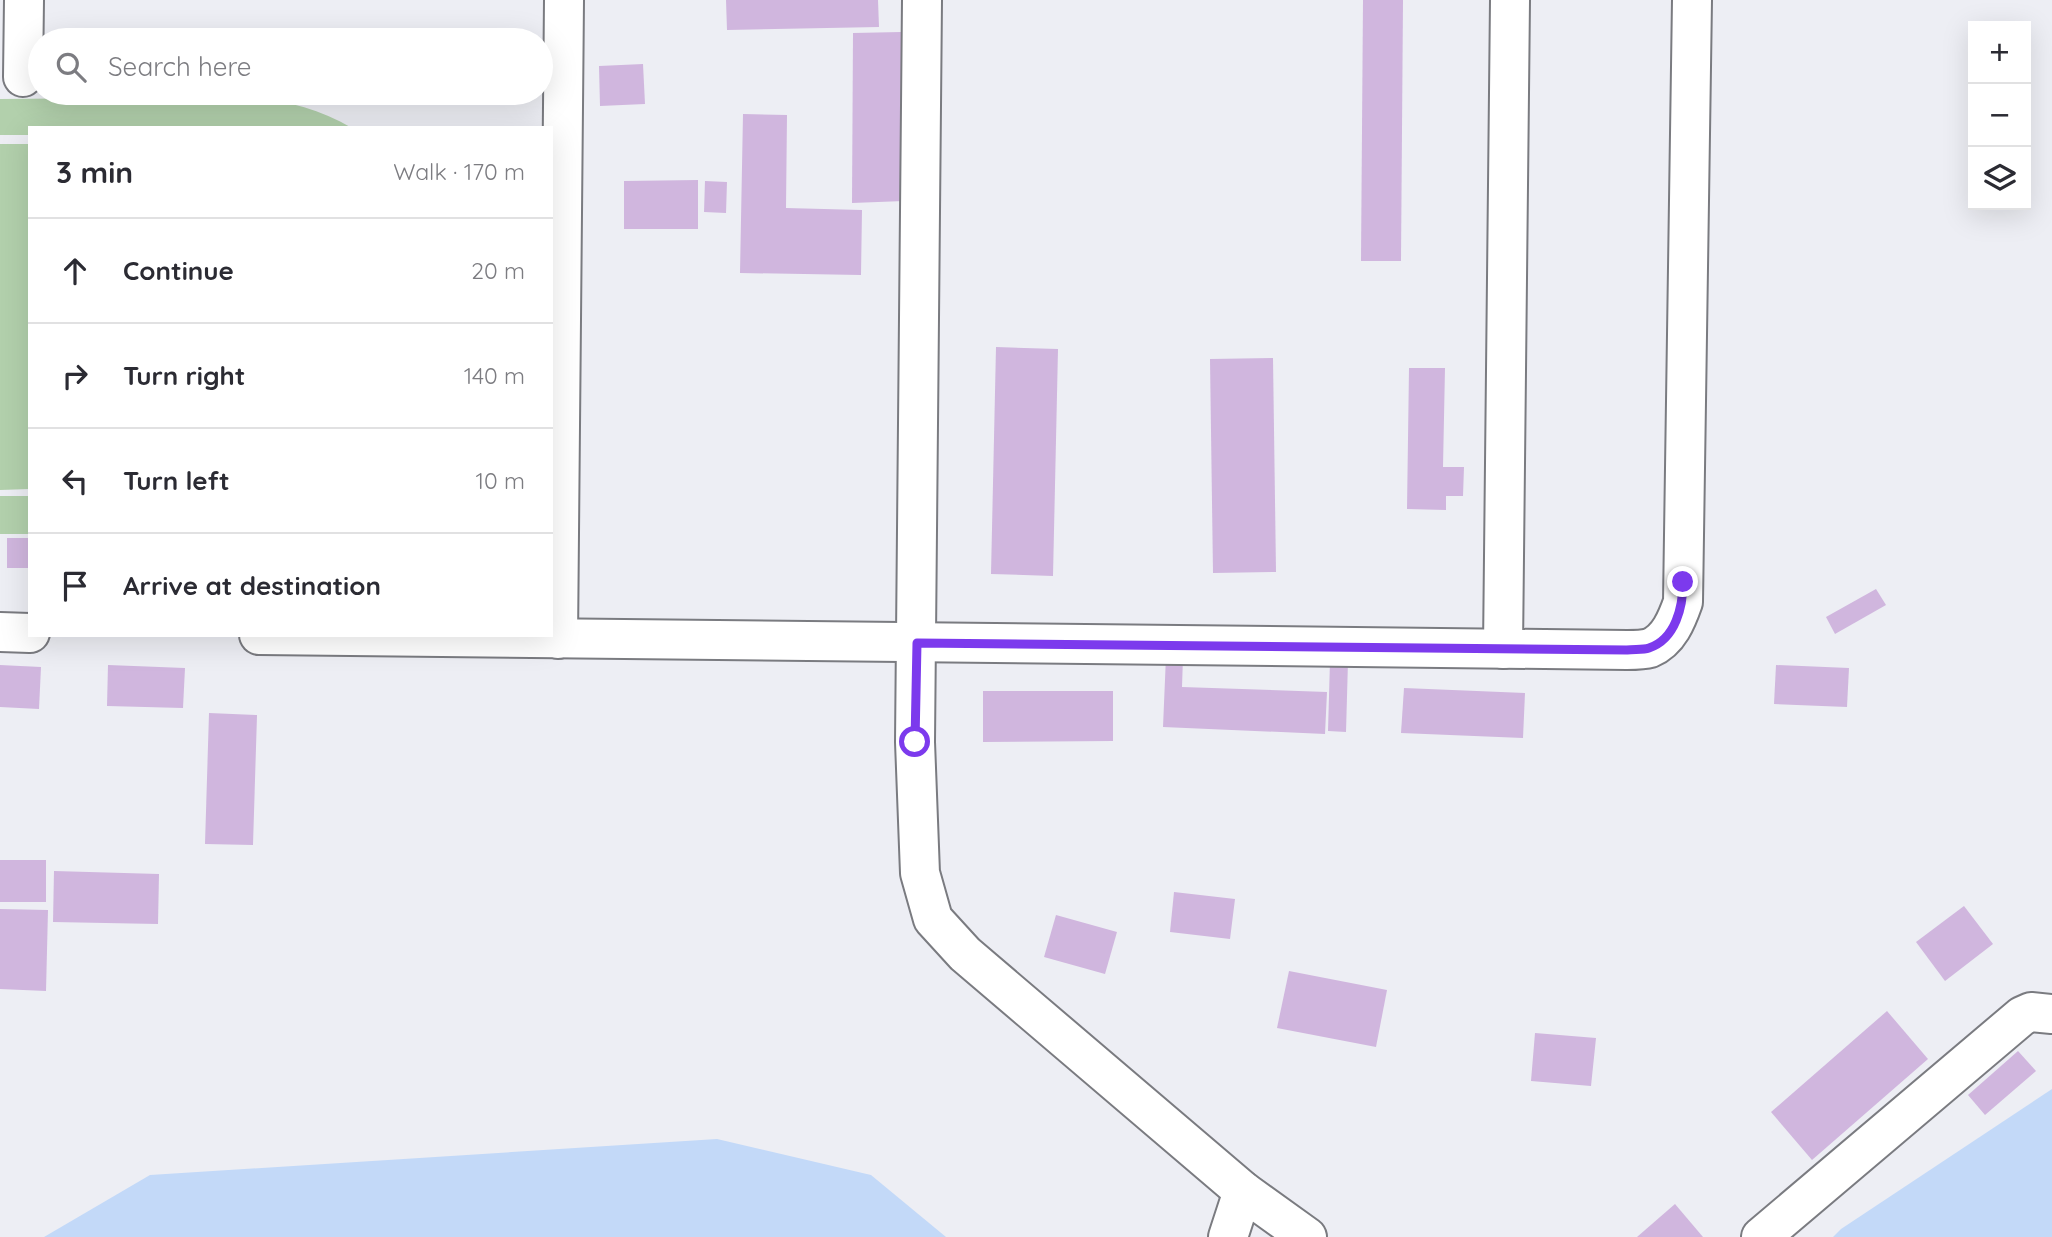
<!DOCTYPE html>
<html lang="en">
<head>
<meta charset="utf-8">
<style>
  :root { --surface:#fff; --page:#f2f2f3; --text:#2b2b33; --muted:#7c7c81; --line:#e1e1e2 }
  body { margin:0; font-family:Quicksand,sans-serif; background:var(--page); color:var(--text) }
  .controls { position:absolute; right:21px; top:21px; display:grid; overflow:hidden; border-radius:0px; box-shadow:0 7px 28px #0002 }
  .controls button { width:63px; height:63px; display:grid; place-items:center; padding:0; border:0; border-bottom:2px solid var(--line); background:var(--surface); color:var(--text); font:35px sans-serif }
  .stop { position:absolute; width:21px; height:21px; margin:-16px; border:5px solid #7c3aed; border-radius:50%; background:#fff }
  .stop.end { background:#7c3aed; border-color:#fff; box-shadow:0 2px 7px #0008 }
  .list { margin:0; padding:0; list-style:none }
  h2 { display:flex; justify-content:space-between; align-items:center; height:91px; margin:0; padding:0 28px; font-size:30px }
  h2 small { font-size:23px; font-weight:400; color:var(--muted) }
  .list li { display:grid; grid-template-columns:46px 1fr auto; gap:21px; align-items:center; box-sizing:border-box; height:105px; padding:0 28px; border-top:2px solid var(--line) }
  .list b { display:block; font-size:26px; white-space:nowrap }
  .list em { font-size:23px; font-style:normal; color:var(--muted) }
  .icon { flex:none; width:38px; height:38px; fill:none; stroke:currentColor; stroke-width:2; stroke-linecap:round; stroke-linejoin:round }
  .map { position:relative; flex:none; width:2052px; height:1237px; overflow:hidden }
  .search { position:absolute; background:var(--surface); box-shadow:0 7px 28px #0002; left:28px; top:28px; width:525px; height:77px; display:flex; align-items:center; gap:18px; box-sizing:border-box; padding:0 24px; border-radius:38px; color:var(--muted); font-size:26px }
  .panel { position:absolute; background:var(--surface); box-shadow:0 7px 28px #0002; left:28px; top:126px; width:525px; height:511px; border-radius:0px }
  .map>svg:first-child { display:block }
</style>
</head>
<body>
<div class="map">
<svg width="2052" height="1237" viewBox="0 0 2052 1237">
  <rect width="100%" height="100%" fill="#edeef4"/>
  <g fill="#b2d0ac">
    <path d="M239,97C280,99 316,107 352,128H30V135H0V99Z"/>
    <path d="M0,144H30V489L0,490Z"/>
    <rect x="0" y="496" width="30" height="38"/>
  </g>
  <g fill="#c3d9f8">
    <path d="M2052,1089V1237H1833L1841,1229Z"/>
    <path d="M717,1139L871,1175L946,1237H44L150,1175Z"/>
  </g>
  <g fill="#d0b6de">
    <path d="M726,0H878L879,27L727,30Z"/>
    <path d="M1363,0H1403L1401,261H1361Z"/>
    <path d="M901,32L904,201L852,203L853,33Z"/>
    <path d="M643,64L645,104L600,106L599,66Z"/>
    <path d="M743,114L787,115L786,208L862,210L861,275L740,273Z"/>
    <path d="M698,180V229H624V181Z"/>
    <path d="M705,181L727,182L726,213L704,212Z"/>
    <path d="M996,347L1058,349L1053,576L991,574Z"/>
    <path d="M1273,358L1276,572L1213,573L1210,359Z"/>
    <path d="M1409,368H1445L1443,467H1464L1463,496H1446V510L1407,509Z"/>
    <rect x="7" y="538" width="23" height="30"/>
    <path d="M1876,589L1886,605L1835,634L1826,617Z"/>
    <path d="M1166,656L1183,657L1182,687L1327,692L1325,734L1163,727Z"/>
    <path d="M1330,661H1348L1346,732L1328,731Z"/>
    <path d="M0,665L41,667L39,709L0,707Z"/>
    <path d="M108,665L185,668L183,708L107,706Z"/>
    <path d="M1776,665L1849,668L1847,707L1774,704Z"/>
    <path d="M1404,688L1525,693L1523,738L1401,733Z"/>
    <path d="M983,691H1113V741L983,742Z"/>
    <path d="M209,713L257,715L253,845L205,844Z"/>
    <rect x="0" y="860" width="46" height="42"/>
    <path d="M54,871L159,874L158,924L53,922Z"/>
    <path d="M1174,892L1235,899L1230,939L1170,932Z"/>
    <path d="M1964,906L1993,944L1945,981L1916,942Z"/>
    <path d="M0,909L48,910L46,991L0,989Z"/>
    <path d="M1056,915L1117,932L1105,974L1044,957Z"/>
    <path d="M1289,971L1387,990L1376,1047L1277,1028Z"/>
    <path d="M1887,1011L1928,1059L1812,1160L1771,1112Z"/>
    <path d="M1535,1033L1596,1038L1591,1086L1531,1081Z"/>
    <path d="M2018,1051L2036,1071L1985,1115L1968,1095Z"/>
    <path d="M1675,1204L1703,1237H1637Z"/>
  </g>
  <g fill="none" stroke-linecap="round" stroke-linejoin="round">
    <g stroke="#7a7b80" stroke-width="42">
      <g id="minor">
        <path d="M922,0L915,742L920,873L933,919L965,954L1243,1191L1307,1237"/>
        <path d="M23,77L24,0"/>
        <path d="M0,632L30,633"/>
        <path d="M259,635L1627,650C1634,650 1643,650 1650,648C1669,640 1677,619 1683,602L1692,0"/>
        <path d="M558,639L564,0"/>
        <path d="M1503,649L1510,0"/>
        <path d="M1228,1237L1243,1191"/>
        <path d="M1761,1237L2022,1016L2031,1012L2052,1014"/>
      </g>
    </g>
    <use href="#minor" stroke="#fff" stroke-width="38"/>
  </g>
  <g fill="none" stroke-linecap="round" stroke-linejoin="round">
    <path stroke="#7c3aed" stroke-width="9" d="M915,742L917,643L1627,650C1634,649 1643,650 1649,648C1676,639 1683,606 1683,582"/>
  </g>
</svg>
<div class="controls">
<button>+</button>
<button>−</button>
<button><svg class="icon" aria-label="layers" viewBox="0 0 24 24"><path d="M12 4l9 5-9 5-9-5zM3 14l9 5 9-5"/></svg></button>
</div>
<div class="stop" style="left:915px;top:742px"></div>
<div class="stop end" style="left:1683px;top:582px"></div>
<div class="search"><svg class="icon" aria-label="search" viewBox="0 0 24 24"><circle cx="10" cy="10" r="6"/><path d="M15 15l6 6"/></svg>Search here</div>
<section class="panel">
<h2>3 min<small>Walk · 170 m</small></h2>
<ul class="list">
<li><svg class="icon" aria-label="ahead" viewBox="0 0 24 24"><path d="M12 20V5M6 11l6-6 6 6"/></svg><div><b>Continue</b></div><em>20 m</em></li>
<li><svg class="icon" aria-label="right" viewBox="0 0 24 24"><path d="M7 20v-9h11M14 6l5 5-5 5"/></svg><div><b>Turn right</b></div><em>140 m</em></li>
<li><svg class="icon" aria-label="left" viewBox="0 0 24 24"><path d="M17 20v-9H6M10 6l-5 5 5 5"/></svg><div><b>Turn left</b></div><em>10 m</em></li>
<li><svg class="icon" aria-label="arrive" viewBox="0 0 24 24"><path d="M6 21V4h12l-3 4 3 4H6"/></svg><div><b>Arrive at destination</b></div></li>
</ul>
</section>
</div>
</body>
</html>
